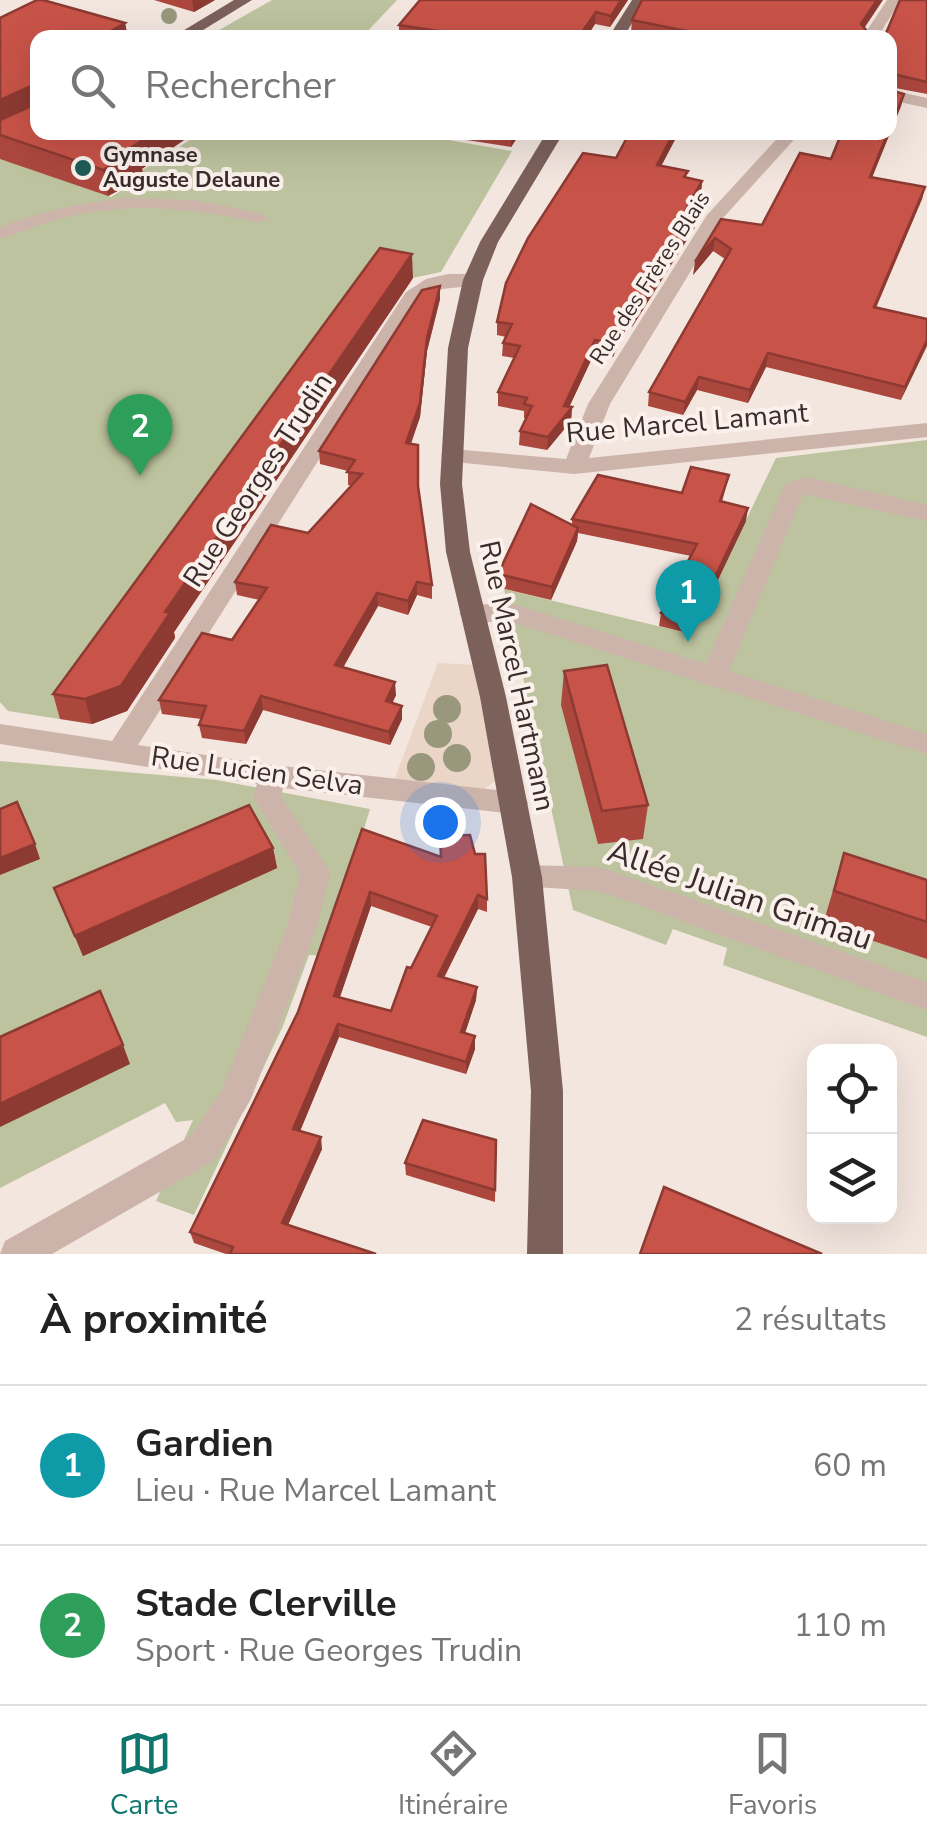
<!DOCTYPE html>
<html lang="fr">
<head>
<meta charset="utf-8">
<style>
  :root { --surface:#fff; --page:#f2f2f2; --text:#222; --muted:#767676; --line:#e0e0e0; --accent:#0f766e }
  body { margin:0; font-family:"Nunito Sans",sans-serif; background:var(--page); color:var(--text) }
  .controls { position:absolute; right:30px; bottom:30px; display:grid; overflow:hidden; border-radius:20px; box-shadow:0 10px 40px #0002 }
  .controls button { width:90px; height:90px; display:grid; place-items:center; padding:0; border:0; border-bottom:2px solid var(--line); background:var(--surface); color:var(--text); font:50px sans-serif }
  .you { position:absolute; left:440px; top:822px; width:35px; height:35px; margin:-25px; border:8px solid #fff; border-radius:50%; background:#1a73e8; box-shadow:0 0 0 15px #1a73e833 }
  .badge { display:grid; place-items:center; width:65px; height:65px; border-radius:50%; background:var(--accent); color:#fff; font-size:32px; font-weight:700 }
  .pin { position:absolute; translate:-50% -82px; filter:drop-shadow(0 2px 5px #0008) }
  .pin::after { content:''; position:absolute; top:52px; width:35px; height:30px; background:inherit; clip-path:polygon(0 0,100% 0,50% 100%) }
  .list { margin:0; padding:0; list-style:none }
  h2 { display:flex; justify-content:space-between; align-items:center; height:130px; margin:0; padding:0 40px; font-size:42px }
  h2 small { font-size:32px; font-weight:400; color:var(--muted) }
  .list li { display:grid; grid-template-columns:65px 1fr auto; gap:30px; align-items:center; box-sizing:border-box; height:160px; padding:0 40px; border-top:2px solid var(--line) }
  .list b { display:block; font-size:38px; white-space:nowrap }
  .list p { margin:0; font-size:32px; white-space:nowrap; color:var(--muted) }
  .list em { font-size:32px; font-style:normal; color:var(--muted) }
  .icon { flex:none; width:55px; height:55px; fill:none; stroke:currentColor; stroke-width:2; stroke-linecap:round; stroke-linejoin:round }
  .map { position:relative; flex:none; width:927px; height:1254px; overflow:hidden }
  .search { position:absolute; background:var(--surface); box-shadow:0 10px 40px #0002; left:30px; right:30px; top:30px; height:110px; display:flex; align-items:center; gap:25px; box-sizing:border-box; padding:0 35px; border-radius:20px; color:var(--muted); font-size:38px }
  .sheet { height:450px; background:var(--surface) }
  nav { display:flex; justify-content:space-around; align-items:center; box-sizing:border-box; height:140px; border-top:2px solid var(--line); background:var(--surface); font-size:28px; color:var(--muted) }
  nav a { display:grid; justify-items:center; gap:5px }
  nav .on { color:var(--accent) }
  .map>svg:first-child { display:block }
</style>
</head>
<body>
<div class="map">
<svg width="927" height="1254" viewBox="0 0 927 1254">
  <rect width="100%" height="100%" fill="#f3e6df"/>
  <g fill="#bdc39e">
    <path d="M272,0H397L363,36L368,37H207Z"/>
    <path d="M201,133H447L443,139L512,151L441,272L412,278L119,714L92,724L8,711L0,702V158L111,197L143,177L136,174Z"/>
    <path d="M927,440V1037L723,965L727,948L673,929L666,945L573,910L504,589L691,634L776,458Z"/>
    <path d="M0,761L217,780L370,809L325,956L309,955L283,1026L194,1215L156,1201L193,1120L176,1122L165,1103L0,1188Z"/>
  </g>
  <path fill="#ebd5c6" d="M438,663L476,665L499,778L483,790L394,781Z"/>
  <g fill="none" stroke-linecap="round" stroke-linejoin="round">
    <g fill="#ccb4aa" fill-rule="evenodd">
      <path d="M887,0H901L877,38H862Z"/>
      <path d="M890,90L927,98V108L890,100Z"/>
      <path d="M783,132H801L723,218L610,404L589,458L927,423V437L574,474L444,461L441,456L444,451L452,449L566,459L588,404L707,215Z"/>
      <path d="M128,198L193,200L259,213L268,218L259,223C195,208 131,202 67,217C44,222 23,232 0,239V227C42,211 83,202 128,198Z"/>
      <path d="M448,274H473L483,280C466,293 442,281 420,300L138,745L273,765L514,792L524,795L528,803L524,811L514,814L283,788L281,796L330,872L318,924L251,1099L215,1160L52,1254H0L5,1241L191,1136L222,1090L288,924L300,873L253,797L257,784L0,744V724L112,741L406,292L426,279Z"/>
      <path d="M807,477L927,505V521L803,494L729,671L927,734V754L509,621L471,623L459,614L471,605L510,603L706,664L783,489L786,484Z"/>
      <path d="M527,865L600,867L927,982V1010L600,891L517,886L512,877L517,868Z"/>
    </g>
    <g fill="#7c615b" fill-rule="evenodd">
      <path d="M234,0H252L190,38H171Z"/>
      <path d="M632,0H646L623,38H608Z"/>
      <path d="M547,132H564L498,242L483,280L468,348L462,484L470,552L506,697L542,877L563,1091V1254H527L531,1091L512,877L480,697L446,552L440,484L448,348L463,280L480,242Z"/>
    </g>
  </g>
  <g fill="#99987d">
    <circle cx="169" cy="16" r="8"/>
    <circle cx="447" cy="709" r="14"/>
    <circle cx="438" cy="734" r="14"/>
    <circle cx="457" cy="758" r="14"/>
    <circle cx="421" cy="767" r="14"/>
  </g>
  <g fill="#ac473e" fill-rule="evenodd">
    <path d="M154,0H215L194,12Z"/>
    <path d="M420,0H628L610,27L595,24L586,38L399,37V25Z"/>
    <path d="M927,0V94L890,87V90L904,94L901,106L872,177L925,187L922,199L876,308L927,319L901,400L766,367L748,403L697,390L683,415L648,406L649,392L725,259L713,251L693,275L721,219L762,225L831,159L890,38Z"/>
    <path d="M0,18L125,23L128,38H38L142,169L144,177L108,196L0,159Z"/>
    <path d="M632,20L864,28L866,30L864,38H660L631,32Z"/>
    <path d="M460,132H521L511,147L460,139Z"/>
    <path d="M630,132H679L661,166L687,178L702,181L701,193L690,211L695,227L632,327L627,326L613,357L594,354L569,407H572L571,421L547,450L519,445L520,431L526,418H524V411L498,406V392L514,358L502,356L503,343L506,337L497,335V322L616,158Z"/>
    <path d="M413,278L174,632L175,638L127,711L92,724L60,719L53,694Z"/>
    <path d="M440,286V299L427,351L420,417L411,444L432,585V599L417,595L408,615L378,606L343,668L396,695L392,703L402,719L390,745L263,710L246,744L202,738L199,725L201,719L162,714L159,700L232,640L260,600L237,595L235,582L308,533L352,486L348,485V471L320,464L319,451Z"/>
    <path d="M729,475L722,502L746,521L692,634L659,626L661,613L691,556L578,533L577,541L551,600L497,587L498,574L572,525V519L682,493Z"/>
    <path d="M564,671L648,805L643,839L598,844L561,705Z"/>
    <path d="M362,829L441,856L475,854L487,899V912L478,909L444,978L477,987L476,1000L465,1033L475,1036V1049L466,1074L339,1037L300,1131L322,1149L288,1225L376,1254H226L194,1243L190,1232L298,1012ZM371,906L432,927L391,1011L340,997Z"/>
    <path d="M273,848L277,868L83,956L54,888Z"/>
    <path d="M844,853L927,880V959L823,924Z"/>
    <path d="M496,1140L495,1202L406,1175L405,1163Z"/>
  </g>
  <g fill="#8c3a32">
    <path d="M192,0H215L194,12Z"/>
    <path d="M621,0H628L610,27L611,16Z"/>
    <path d="M877,0H883L859,36L861,24Z"/>
    <path d="M596,12L595,24L586,38H578Z"/>
    <path d="M125,23L128,38H98Z"/>
    <path d="M31,86L36,112L0,128V100Z"/>
    <path d="M904,94L901,106L867,190L870,177Z"/>
    <path d="M154,132H196L142,169L144,177L108,196L103,170L131,148Z"/>
    <path d="M513,132H521L511,147V135Z"/>
    <path d="M674,132H679L655,178L657,165Z"/>
    <path d="M702,181L701,193L684,222L686,209Z"/>
    <path d="M925,187L922,199L870,320L874,307Z"/>
    <path d="M697,214L695,227L632,327L633,314Z"/>
    <path d="M715,238L713,251L693,275L695,262Z"/>
    <path d="M412,254L413,278L174,632L175,638L127,711L92,724L85,699L165,612Z"/>
    <path d="M440,286V299L427,351L420,417L406,456V443L427,338Z"/>
    <path d="M628,312L627,326L613,357L614,344Z"/>
    <path d="M595,340L594,354L565,416L572,407L571,421L547,450L548,437Z"/>
    <path d="M927,340V346L901,400L905,387Z"/>
    <path d="M768,353L766,367L748,403L750,390Z"/>
    <path d="M699,377L697,390L683,415L685,402Z"/>
    <path d="M748,508L746,521L692,634L694,621Z"/>
    <path d="M578,528L577,541L551,600L552,587Z"/>
    <path d="M417,582V595L408,615V601Z"/>
    <path d="M377,593L378,606L336,679L335,665Z"/>
    <path d="M395,682L396,695L387,715L386,701Z"/>
    <path d="M261,696L263,710L246,744L244,731Z"/>
    <path d="M402,706V719L390,745L389,732Z"/>
    <path d="M35,844L40,859L0,875V858Z"/>
    <path d="M273,848L277,868L83,956L75,936Z"/>
    <path d="M370,892L371,906L336,1008L334,996Z"/>
    <path d="M478,895V909L438,989V976Z"/>
    <path d="M477,987L476,1000L461,1045V1032Z"/>
    <path d="M338,1024L339,1037L296,1141L293,1129Z"/>
    <path d="M475,1036V1049L466,1074V1062Z"/>
    <path d="M123,1045L130,1064L0,1127V1104Z"/>
    <path d="M321,1137L322,1149L284,1234L282,1223Z"/>
  </g>
  <g fill="#c85348" stroke="#8c3a32" stroke-width="2.5" fill-rule="evenodd">
    <path d="M37,0H43L125,23L98,38H38V132H154L131,148L139,150L103,170L0,135V120L34,105L36,90L31,86L0,100V18Z"/>
    <path d="M420,0H621L611,16L596,12L578,38H483L399,25Z"/>
    <path d="M642,0H877L861,24L866,30L858,38H682L686,31L632,20Z"/>
    <path d="M900,0H927V82L893,74L890,77V38H884Z"/>
    <path d="M890,86V90L904,94L890,129Z"/>
    <path d="M630,132H674L657,165L688,171L684,177L702,181L686,209L697,214L633,314L628,312L614,344L595,340L564,406L572,407L548,437L520,431L532,406L524,404L527,398L498,392L520,346L503,343L512,324L497,322L506,283L528,238L583,153L616,158Z"/>
    <path d="M842,132H888L870,177L925,187L874,307L927,319V340L905,387L768,353L750,390L699,377L685,402L649,392L731,249L715,238L695,262L721,219L762,225L800,153L831,159Z"/>
    <path d="M380,248L412,254L165,612L170,613L121,686L85,699L53,694Z"/>
    <path d="M440,286L427,338L420,403L406,443L418,445V486L432,585L417,582L408,601L377,593L335,665L395,682L386,701L402,706L389,732L261,696L244,731L199,725L206,706L159,700L202,633L232,640L267,588L235,582L271,525L308,533L362,474L347,472L355,460L319,451L422,290Z"/>
    <path d="M691,467L729,475L720,501L748,508L694,621L661,613L697,544L572,519L598,475L682,493Z"/>
    <path d="M531,504L578,528L552,587L498,574Z"/>
    <path d="M607,665L648,805L602,811L564,671Z"/>
    <path d="M17,802L35,844L0,858V809Z"/>
    <path d="M249,805L273,848L75,936L54,888Z"/>
    <path d="M362,829L441,857L440,836L470,835L475,854H485L487,899L478,895L438,976L477,987L461,1032L475,1036L466,1062L338,1024L293,1129L321,1137L282,1223L376,1254H230L233,1247L190,1232L298,1012ZM370,892L437,916L411,968L407,967L391,1011L334,996Z"/>
    <path d="M844,853L927,880V922L834,891Z"/>
    <path d="M100,991L123,1045L0,1104V1037Z"/>
    <path d="M423,1120L496,1140L495,1190L405,1163Z"/>
    <path d="M664,1187L822,1254H640Z"/>
  </g>
  <circle fill="#1e5c56" stroke="#fbf1ec" stroke-width="4" cx="83" cy="168" r="10"/>
  <g text-anchor="middle" dominant-baseline="central" stroke-width="8" stroke-linejoin="round" paint-order="stroke">
    <g font-size="22" font-weight="bold" fill="#392c2a" stroke="#fbf1ec" text-anchor="start">
      <text x="103" y="155">Gymnase<tspan x="103" dy="25">Auguste Delaune</tspan></text>
    </g>
    <g font-size="22" fill="#392c2a" stroke="#fbf1ec">
      <text transform="translate(650 278) rotate(-57)">Rue des Frères Blais</text>
    </g>
    <g font-size="28" fill="#392c2a" stroke="#fbf1ec">
      <text transform="translate(687 423) rotate(-5)">Rue Marcel Lamant</text>
      <text transform="translate(258 480) rotate(-57)">Rue Georges Trudin</text>
      <text transform="translate(517 676) rotate(78)">Rue Marcel Hartmann</text>
      <text transform="translate(257 771) rotate(8)">Rue Lucien Selva</text>
    </g>
    <g font-size="32" fill="#392c2a" stroke="#fbf1ec">
      <text transform="translate(740 895) rotate(19)">Allée Julian Grimau</text>
    </g>
  </g>
</svg>
<div class="controls">
<button><svg class="icon" aria-label="locate" viewBox="0 0 24 24"><circle cx="12" cy="12" r="6"/><path d="M12 2v4M12 18v4M2 12h4M18 12h4"/></svg></button>
<button><svg class="icon" aria-label="layers" viewBox="0 0 24 24"><path d="M12 4l9 5-9 5-9-5zM3 14l9 5 9-5"/></svg></button>
</div>
<div class="you"></div>
<div class="pin badge" style="left:688px;top:642px;background:#0f9aa8">1</div>
<div class="pin badge" style="left:140px;top:476px;background:#2e9e5b">2</div>
<div class="search"><svg class="icon" aria-label="search" viewBox="0 0 24 24"><circle cx="10" cy="10" r="6"/><path d="M15 15l6 6"/></svg>Rechercher</div>
</div>
<section class="sheet">
<h2>À proximité<small>2 résultats</small></h2>
<ul class="list">
<li><span class="badge" style="background:#0f9aa8">1</span><div><b>Gardien</b><p>Lieu · Rue Marcel Lamant</p></div><em>60 m</em></li>
<li><span class="badge" style="background:#2e9e5b">2</span><div><b>Stade Clerville</b><p>Sport · Rue Georges Trudin</p></div><em>110 m</em></li>
</ul>
</section>
<nav>
<a class="on"><svg class="icon" aria-label="map" viewBox="0 0 24 24"><path d="M3 6l6-2 6 2 6-2v14l-6 2-6-2-6 2zM9 4v14M15 6v14"/></svg>Carte</a>
<a><svg class="icon" aria-label="directions" viewBox="0 0 24 24"><path d="M12 3l9 9-9 9-9-9zM9 14v-3h6M13 9l2 2-2 2"/></svg>Itinéraire</a>
<a><svg class="icon" aria-label="saved" viewBox="0 0 24 24"><path d="M7 4h10v16l-5-4-5 4z"/></svg>Favoris</a>
</nav>
</body>
</html>
